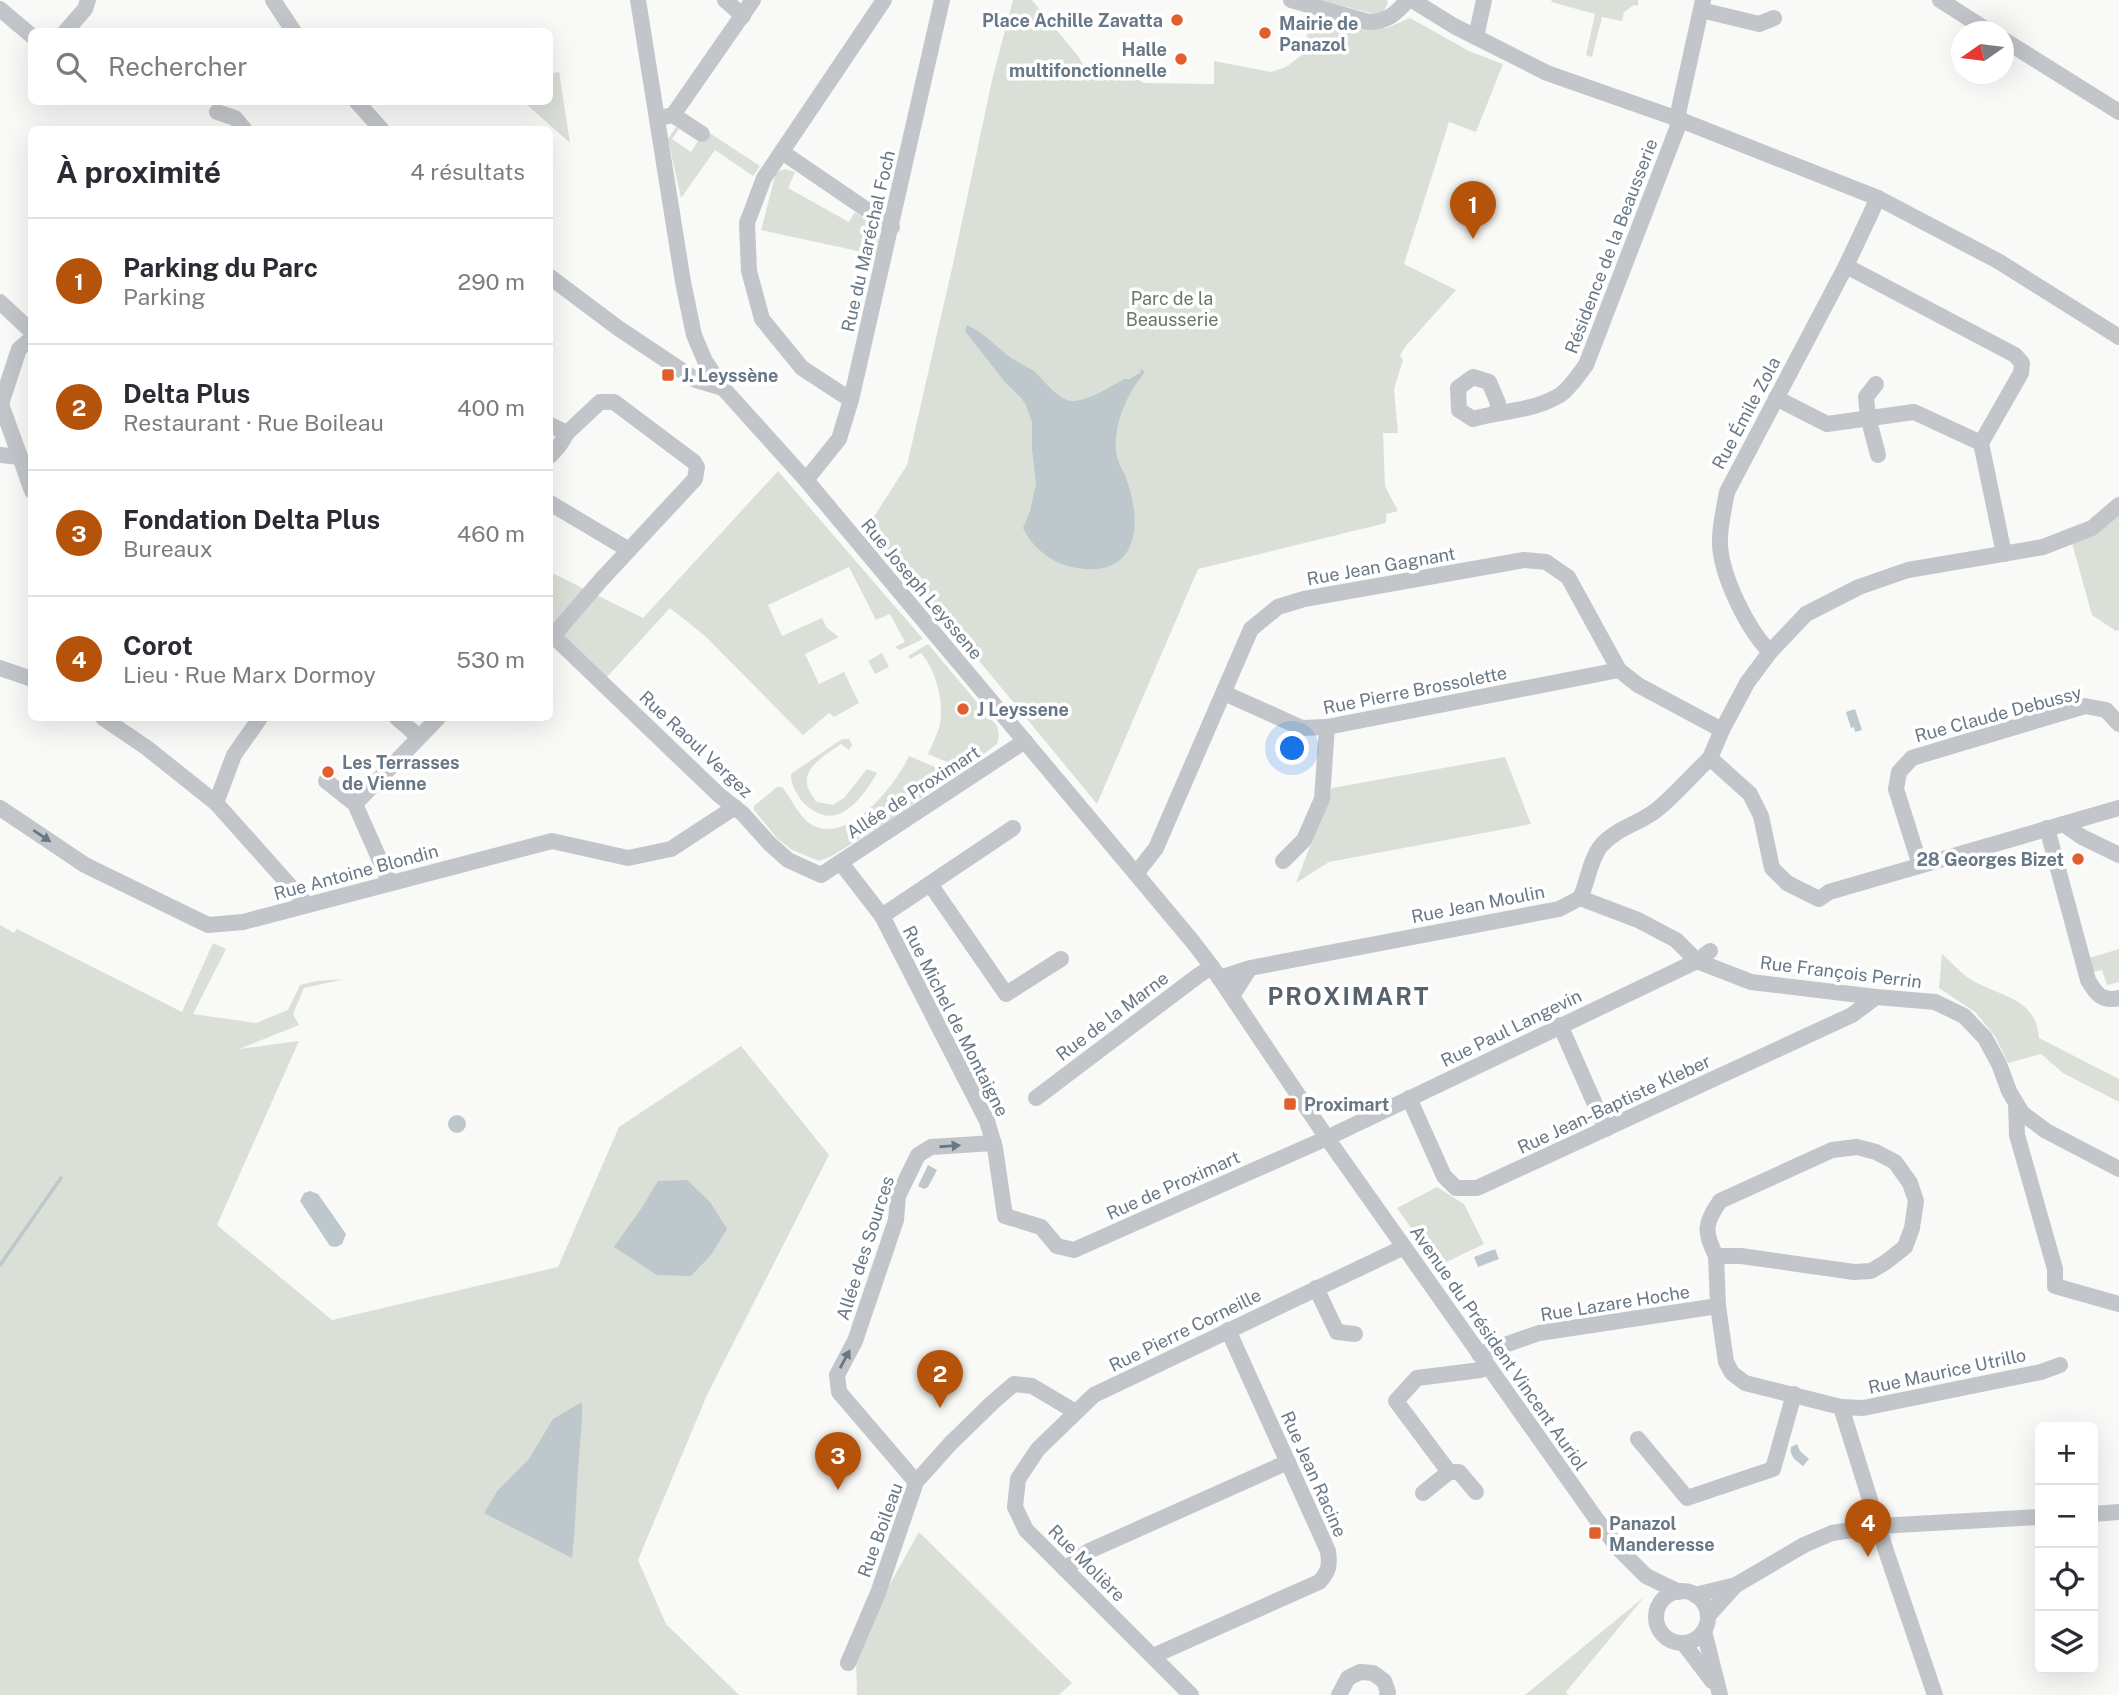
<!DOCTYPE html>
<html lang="fr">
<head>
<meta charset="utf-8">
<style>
  :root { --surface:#fff; --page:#f7f7f7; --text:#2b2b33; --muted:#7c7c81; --line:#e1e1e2; --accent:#b45309 }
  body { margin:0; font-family:"Public Sans",sans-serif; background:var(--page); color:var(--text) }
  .controls { position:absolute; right:21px; bottom:21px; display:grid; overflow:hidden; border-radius:10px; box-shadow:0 7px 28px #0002 }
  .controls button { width:63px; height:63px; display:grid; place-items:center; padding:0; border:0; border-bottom:2px solid var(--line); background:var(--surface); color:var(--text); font:35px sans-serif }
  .compass { position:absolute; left:1951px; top:21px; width:63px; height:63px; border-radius:50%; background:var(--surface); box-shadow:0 7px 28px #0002; rotate:256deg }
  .you { position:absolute; left:1293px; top:749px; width:24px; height:24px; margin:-18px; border:5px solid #fff; border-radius:50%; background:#1a73e8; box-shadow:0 0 0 10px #1a73e833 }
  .badge { display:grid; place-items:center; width:46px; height:46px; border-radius:50%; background:var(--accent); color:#fff; font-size:23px; font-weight:700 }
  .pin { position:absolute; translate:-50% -58px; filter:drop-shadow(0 2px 4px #0008) }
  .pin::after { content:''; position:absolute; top:37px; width:24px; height:21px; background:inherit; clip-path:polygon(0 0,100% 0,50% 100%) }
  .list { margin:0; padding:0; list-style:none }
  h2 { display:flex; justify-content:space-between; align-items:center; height:91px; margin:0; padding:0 28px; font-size:30px }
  h2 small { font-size:23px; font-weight:400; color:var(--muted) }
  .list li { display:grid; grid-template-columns:46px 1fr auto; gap:21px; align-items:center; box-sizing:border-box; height:126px; padding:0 28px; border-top:2px solid var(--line) }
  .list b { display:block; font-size:26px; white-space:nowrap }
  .list p { margin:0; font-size:23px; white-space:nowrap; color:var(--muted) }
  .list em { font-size:23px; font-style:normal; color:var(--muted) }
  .icon { flex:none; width:38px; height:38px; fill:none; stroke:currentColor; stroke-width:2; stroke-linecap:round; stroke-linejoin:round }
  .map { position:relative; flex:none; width:2119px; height:1695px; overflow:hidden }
  .search { position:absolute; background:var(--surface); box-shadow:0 7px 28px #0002; left:28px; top:28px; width:525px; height:77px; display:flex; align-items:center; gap:18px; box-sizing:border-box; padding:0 24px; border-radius:10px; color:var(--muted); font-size:26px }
  .panel { position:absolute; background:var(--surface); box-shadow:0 7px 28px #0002; left:28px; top:126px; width:525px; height:595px; border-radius:10px }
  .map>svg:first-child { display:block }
</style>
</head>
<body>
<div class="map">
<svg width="2119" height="1695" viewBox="0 0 2119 1695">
  <rect width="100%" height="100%" fill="#f9f9f7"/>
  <g fill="#dae0d8">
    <path d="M1013,0H1032L1078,56L1083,65L1114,64L1144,83L1214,84V61L1271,72L1286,67L1302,55L1309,28L1315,20L1324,18L1371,29L1387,28L1410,18L1469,51L1503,64L1476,132L1449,122L1404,264L1456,290L1405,347L1400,355L1403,360L1394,389L1398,433H1383L1385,486L1398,511L1386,514V523L1198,569L1097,804L868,526L907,465L953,264L992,80Z"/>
    <path d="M1318,0H1387L1388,3L1384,11L1375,14Z"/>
    <path d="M1552,0H1638V6L1634,5L1624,12L1622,21L1602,17L1592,57L1586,55L1595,14L1551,2Z"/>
    <path d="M559,72L570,143L524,102H550V74Z"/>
    <path d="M676,127L679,129L672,139L691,152L705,130L760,166L753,176L715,150L681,198L668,139Z"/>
    <path d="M785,169L795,172L788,188L849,222L855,212L873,225L880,235L876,255L761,230L776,172Z"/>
    <path d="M778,471L923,639L900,650L895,647L905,642L890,614L876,620L849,567L768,605L782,636L822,618L827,628L839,637L805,654L819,684L844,672L859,703L834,717L829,713L803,735L705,636L670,608L606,678L550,624V572L643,618Z"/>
    <path d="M2119,514V630L2116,631L2092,615L2072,543Z"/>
    <path d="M928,644L997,726L999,735L997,744L964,769L928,754C932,745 936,737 939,728C945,705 937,671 921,653L910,659L908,656Z"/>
    <path d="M882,653L889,667L875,674L868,661Z"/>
    <path d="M842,739H849L852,745L849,750L841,744C818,760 792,774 817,802L833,805L844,798L867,769L877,773C864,795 842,828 814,811C808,807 805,805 801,800C795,790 791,785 791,774Z"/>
    <path d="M909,756L954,775L892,819L830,857L819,861L792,850L777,838L754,810V806L777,787H782C791,798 800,818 812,825C848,845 896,785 909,756Z"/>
    <path d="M1505,757L1531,824L1329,862L1296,883L1332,788Z"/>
    <path d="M0,925L14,933L17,929L182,1012L213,943L226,949L193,1014L256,1023L288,1010L300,985L316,981L345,979L304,988L293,1014L299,1025L239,1049L299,1041L217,1225L332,1320L558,1267L619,1127L741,1046L829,1155L707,1395L638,1560L666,1624L739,1695H0Z"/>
    <path d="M2119,949V982L2107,985L2102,970L2093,972L2089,958Z"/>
    <path d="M1942,954C1950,961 1958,970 1967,977C1996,997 2036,995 2039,1038L2119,1079V1102L2063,1073L2041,1054L2008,1063L1995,1036L1975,1012L1939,988Z"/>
    <path d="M1437,1187L1464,1204L1484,1244L1438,1266L1397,1208Z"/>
    <path d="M919,1532L1072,1683L1059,1695H857L856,1660L885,1593Z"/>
    <path d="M1644,1597L1566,1692L1568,1695H1525Z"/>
  </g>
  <g fill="#bdc7cc">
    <path d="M967,325C985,333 996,347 1011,358C1019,363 1027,366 1035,372C1045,381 1059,402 1074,401C1091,400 1109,387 1124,379H1130L1140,373L1141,369L1145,372C1127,394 1114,422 1116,451C1117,462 1124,471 1127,481C1143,526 1137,578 1077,568C1054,565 1033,549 1023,528L1030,511L1036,484L1032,448V422L1026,405L1021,398L1004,381L965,331Z"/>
    <path d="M1855,709L1862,730L1855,732L1854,727L1851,728L1846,712Z"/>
    <circle cx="457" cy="1124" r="9"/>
    <path d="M928,1165L937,1170L928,1187L924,1189L918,1186Z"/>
    <path d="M687,1180L710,1202L727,1229L711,1255L691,1276L657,1275L614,1247L643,1206L658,1181Z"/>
    <path d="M310,1191L318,1194L346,1234L342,1244L336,1247L330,1246L300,1201L304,1193Z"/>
    <path d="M1495,1249L1499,1259L1478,1267L1474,1257Z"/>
    <path d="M582,1402C583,1421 580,1438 579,1457C576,1491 576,1524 572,1558L484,1513L498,1490L529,1459L553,1419Z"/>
    <path d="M1797,1444L1800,1451L1809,1459L1803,1466C1797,1461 1789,1457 1791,1447Z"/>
  </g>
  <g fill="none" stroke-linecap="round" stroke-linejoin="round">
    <path stroke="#bdc7cc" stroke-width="3.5" d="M0,1265L61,1178"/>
    <g stroke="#c2c6ca" stroke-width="16">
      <path d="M273,0L294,32"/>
      <path d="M638,0L683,282L694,335L705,361L723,388L806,480L1193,942L1212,967L1327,1138L1597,1520L1618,1548L1646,1576L1679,1592"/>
      <path d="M725,0L743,16"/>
      <path d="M1291,0L1369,22C1388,22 1396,13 1408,0"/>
      <path d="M1412,0L1454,26L1547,73L1678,119L1878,198L1998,261L2119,337"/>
      <path d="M1940,0L1990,32"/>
      <path d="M0,9L32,36"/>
      <path d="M1701,10L1759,24L1774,18"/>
      <path d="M65,32L85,9L88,0"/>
      <path d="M1476,37L1484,0"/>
      <path d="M2004,40L2119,112"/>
      <path d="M357,102L382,130"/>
      <path d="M217,112L235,118L245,130"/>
      <path d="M673,115L753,0"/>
      <path d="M664,117L673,115L702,134"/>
      <path d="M782,152L892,227"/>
      <path d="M1846,266L2015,355L2022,363L2021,373L1981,443L2004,554"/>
      <path d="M550,277L618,328L696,380L723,388"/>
      <path d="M0,302L32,332"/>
      <path d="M1876,384L1866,397L1868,417L1878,455"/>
      <path d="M1776,398L1827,424L1914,412L1981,443"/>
      <path d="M851,400L802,368L762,319L749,271L747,223L764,178L884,0"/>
      <path d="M0,407L19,349L32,338"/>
      <path d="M1497,412L1498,403L1489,382L1473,377L1458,388L1459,410L1473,419C1501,411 1534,411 1560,395C1570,388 1579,374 1586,365L1677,129L1679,109L1703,0"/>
      <path d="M550,425L567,433L600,402H614L694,462L697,467L695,479L601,580L553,636"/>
      <path d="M0,455L20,457L1,404"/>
      <path d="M550,456L559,446L567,433"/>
      <path d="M20,457L32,491"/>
      <path d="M806,480L839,439L851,400L942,0"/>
      <path d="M550,503L629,550"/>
      <path d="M2119,505L2092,528L2043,547L1908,570L1859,587L1806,614L1770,652L1747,683L1722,730L1710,758L1750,794L1761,816L1772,868L1787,883L1819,899L1829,892L2119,808"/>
      <path d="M550,633L719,795L743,814L769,843L788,860L821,875L1025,741"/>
      <path d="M1770,652C1747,629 1722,577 1720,545C1719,528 1724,509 1727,492L1846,266L1878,198"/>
      <path d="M0,668L32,679"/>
      <path d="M1224,693L1302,728L1327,727L1619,670"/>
      <path d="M103,718L147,748L216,803L307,905"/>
      <path d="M397,718L419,737"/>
      <path d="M326,781L355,804L390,883"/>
      <path d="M216,803L234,755L260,718"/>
      <path d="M355,804L438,718"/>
      <path d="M0,808L85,865L208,925L243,922L552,841L628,858L671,849L735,807"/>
      <path d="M2063,824L2082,837L2119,855"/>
      <path d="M2047,828L2088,980C2096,994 2102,1002 2119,998"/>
      <path d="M1283,861L1304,840L1322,799L1327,727"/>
      <path d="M841,863L882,916L987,1121L995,1148L1005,1216L1041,1227L1057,1246L1074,1250L1327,1138L1697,961L1710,951"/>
      <path d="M1920,865L1896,789L1899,772L1912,758L2085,706L2106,710L2119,724"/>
      <path d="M1136,874L1156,848L1251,629L1278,607L1304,599L1524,560L1546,562L1568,577L1619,670L1638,685L1722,730"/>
      <path d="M930,884L1006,994L1061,959"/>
      <path d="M1580,898C1588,882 1589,862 1600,847C1616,827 1641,824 1659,808C1677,793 1693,774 1710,758"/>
      <path d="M882,916L1013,828"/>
      <path d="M1250,968L1559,909L1580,898L1638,920L1676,940L1697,961L1751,982L1876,997L1935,1002L1964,1016L1985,1038L1999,1064L2009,1091L2022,1113L2046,1131L2119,1169"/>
      <path d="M1219,978L1250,968L1232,996"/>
      <path d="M1560,1025L1606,1129"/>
      <path d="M1036,1098L1199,975L1212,967"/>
      <path d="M1409,1098L1444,1176L1456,1188H1477L1852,1015L1876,997"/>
      <path d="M2016,1104L2017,1135L2055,1269V1286L2119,1304"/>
      <path d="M1716,1256C1704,1232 1704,1224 1720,1201L1832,1150L1857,1147L1876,1152L1895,1162L1910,1183L1916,1201L1912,1228L1905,1247L1886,1262L1871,1271L1854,1272L1741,1256H1716L1718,1306L1726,1362L1732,1373L1745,1383L1841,1407L1886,1551L1935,1695"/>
      <path d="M1316,1288L1337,1332L1355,1334"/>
      <path d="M1479,1354L1539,1333L1718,1306"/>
      <path d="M1841,1407L1863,1408L2041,1372L2060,1365"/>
      <path d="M1638,1439L1687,1498L1773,1469L1794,1394"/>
      <path d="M1449,1472H1459L1476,1492"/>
      <path d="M916,1482L839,1392L837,1375L855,1341L896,1220L898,1196L918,1155L931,1147L994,1143"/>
      <path d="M1423,1493L1449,1472L1396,1401L1417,1378L1481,1370L1488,1367"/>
      <path d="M2093,1514L2119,1512"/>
      <path d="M1065,1569L1089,1551L1288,1462"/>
      <circle cx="1682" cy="1617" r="26"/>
      <path d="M1695,1595L1736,1585"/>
      <path d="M1708,1616L1736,1585L1804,1545L1832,1533L1879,1526L2040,1517"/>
      <path d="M1704,1631L1720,1695"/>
      <path d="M1684,1644L1712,1681"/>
      <path d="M1153,1656L1319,1582C1329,1572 1330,1565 1328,1551L1228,1330"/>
      <path d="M848,1663L878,1593L916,1482L950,1444L993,1402L1014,1384L1032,1386L1074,1411"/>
      <path d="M1191,1695L1026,1530L1015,1507L1018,1479L1038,1449L1094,1395L1404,1247"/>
      <path d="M1339,1695L1348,1678L1360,1672L1373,1673L1384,1681L1388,1692L1387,1695"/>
    </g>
  </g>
  <defs><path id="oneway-solid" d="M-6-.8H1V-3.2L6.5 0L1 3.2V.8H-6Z" transform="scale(1.75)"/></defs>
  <g fill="#687887">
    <use href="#oneway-solid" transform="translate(42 836) rotate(34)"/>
    <use href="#oneway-solid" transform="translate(950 1146) rotate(-4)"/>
    <use href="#oneway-solid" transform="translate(845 1359) rotate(-62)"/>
  </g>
  <g fill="#e35e2d" stroke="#fff" stroke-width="2.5">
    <circle cx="1177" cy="20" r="7"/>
    <circle cx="1265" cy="33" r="7"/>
    <circle cx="1181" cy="59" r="7"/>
    <rect x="661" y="368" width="14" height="14" rx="3.5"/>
    <circle cx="963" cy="709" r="7"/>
    <circle cx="328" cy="772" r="7"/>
    <circle cx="2078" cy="859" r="7"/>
    <rect x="1283" y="1097" width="14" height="14" rx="3.5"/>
    <rect x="1588" y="1526" width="14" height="14" rx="3.5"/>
  </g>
  <g text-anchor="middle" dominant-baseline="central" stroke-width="7" stroke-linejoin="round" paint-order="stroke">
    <g font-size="18" font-weight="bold" fill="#687887" stroke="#fff" text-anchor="start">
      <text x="1163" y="20" text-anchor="end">Place Achille Zavatta</text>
      <text x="1279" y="23">Mairie de<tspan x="1279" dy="21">Panazol</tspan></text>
      <text x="1167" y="49" text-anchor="end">Halle<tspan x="1167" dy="21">multifonctionnelle</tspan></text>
      <text x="682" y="375">J. Leyssène</text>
      <text x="977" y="709">J Leyssene</text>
      <text x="342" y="762">Les Terrasses<tspan x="342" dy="21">de Vienne</tspan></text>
      <text x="2064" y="859" text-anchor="end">28 Georges Bizet</text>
      <text x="1304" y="1104">Proximart</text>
      <text x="1609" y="1523">Panazol<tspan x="1609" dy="21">Manderesse</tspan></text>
    </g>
    <g font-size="18" fill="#687887" stroke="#fff">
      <text transform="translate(868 241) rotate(-77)">Rue du Maréchal Foch</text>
      <text transform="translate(1611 246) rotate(-69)">Résidence de la Beausserie</text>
      <text transform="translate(1746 413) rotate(-62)">Rue Émile Zola</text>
      <text transform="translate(1381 566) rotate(-10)">Rue Jean Gagnant</text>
      <text transform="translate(922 589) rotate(50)">Rue Joseph Leyssene</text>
      <text transform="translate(1415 690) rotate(-11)">Rue Pierre Brossolette</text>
      <text transform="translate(1998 714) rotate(-15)">Rue Claude Debussy</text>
      <text transform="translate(696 744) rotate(43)">Rue Raoul Vergez</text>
      <text transform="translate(913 792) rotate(-33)">Allée de Proximart</text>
      <text transform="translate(356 872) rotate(-15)">Rue Antoine Blondin</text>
      <text transform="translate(1478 904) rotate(-11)">Rue Jean Moulin</text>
      <text transform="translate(1841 972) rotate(7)">Rue François Perrin</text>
      <text transform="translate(1112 1016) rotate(-37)">Rue de la Marne</text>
      <text transform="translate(956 1021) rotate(63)">Rue Michel de Montaigne</text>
      <text transform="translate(1511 1028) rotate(-26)">Rue Paul Langevin</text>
      <text transform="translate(1614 1104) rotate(-25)">Rue Jean-Baptiste Kleber</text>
      <text transform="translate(1173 1185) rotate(-24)">Rue de Proximart</text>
      <text transform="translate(865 1248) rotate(-72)">Allée des Sources</text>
      <text transform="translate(1615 1303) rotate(-9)">Rue Lazare Hoche</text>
      <text transform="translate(1185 1330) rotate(-26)">Rue Pierre Corneille</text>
      <text transform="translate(1499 1348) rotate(55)">Avenue du Président Vincent Auriol</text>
      <text transform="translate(1947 1371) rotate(-12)">Rue Maurice Utrillo</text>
      <text transform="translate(1314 1474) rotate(66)">Rue Jean Racine</text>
      <text transform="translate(880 1530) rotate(-70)">Rue Boileau</text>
      <text transform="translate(1087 1563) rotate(45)">Rue Molière</text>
    </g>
    <g font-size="18" fill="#667963" stroke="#fff">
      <text x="1172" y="298">Parc de la<tspan x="1172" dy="21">Beausserie</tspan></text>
    </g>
    <g font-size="24" font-weight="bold" letter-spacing="2" fill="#56626c" stroke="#fff">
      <text x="1349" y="996">PROXIMART</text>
    </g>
  </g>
</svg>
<div class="controls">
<button>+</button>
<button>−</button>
<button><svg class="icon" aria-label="locate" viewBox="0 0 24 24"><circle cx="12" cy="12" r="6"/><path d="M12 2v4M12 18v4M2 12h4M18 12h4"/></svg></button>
<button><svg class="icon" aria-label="layers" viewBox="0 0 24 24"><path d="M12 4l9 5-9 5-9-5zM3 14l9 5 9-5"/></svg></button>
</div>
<svg class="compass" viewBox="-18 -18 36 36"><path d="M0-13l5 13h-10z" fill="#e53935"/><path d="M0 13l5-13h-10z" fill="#7c7c81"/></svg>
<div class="you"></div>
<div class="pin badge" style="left:1473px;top:239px">1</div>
<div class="pin badge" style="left:940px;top:1408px">2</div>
<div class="pin badge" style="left:838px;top:1490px">3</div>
<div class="pin badge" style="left:1868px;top:1557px">4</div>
<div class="search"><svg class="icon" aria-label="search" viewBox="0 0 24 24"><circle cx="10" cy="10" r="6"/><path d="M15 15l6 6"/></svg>Rechercher</div>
<section class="panel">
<h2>À proximité<small>4 résultats</small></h2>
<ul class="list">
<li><span class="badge">1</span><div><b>Parking du Parc</b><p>Parking</p></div><em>290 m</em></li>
<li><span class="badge">2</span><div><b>Delta Plus</b><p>Restaurant · Rue Boileau</p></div><em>400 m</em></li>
<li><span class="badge">3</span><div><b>Fondation Delta Plus</b><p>Bureaux</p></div><em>460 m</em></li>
<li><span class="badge">4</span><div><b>Corot</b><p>Lieu · Rue Marx Dormoy</p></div><em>530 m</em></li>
</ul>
</section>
</div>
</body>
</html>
